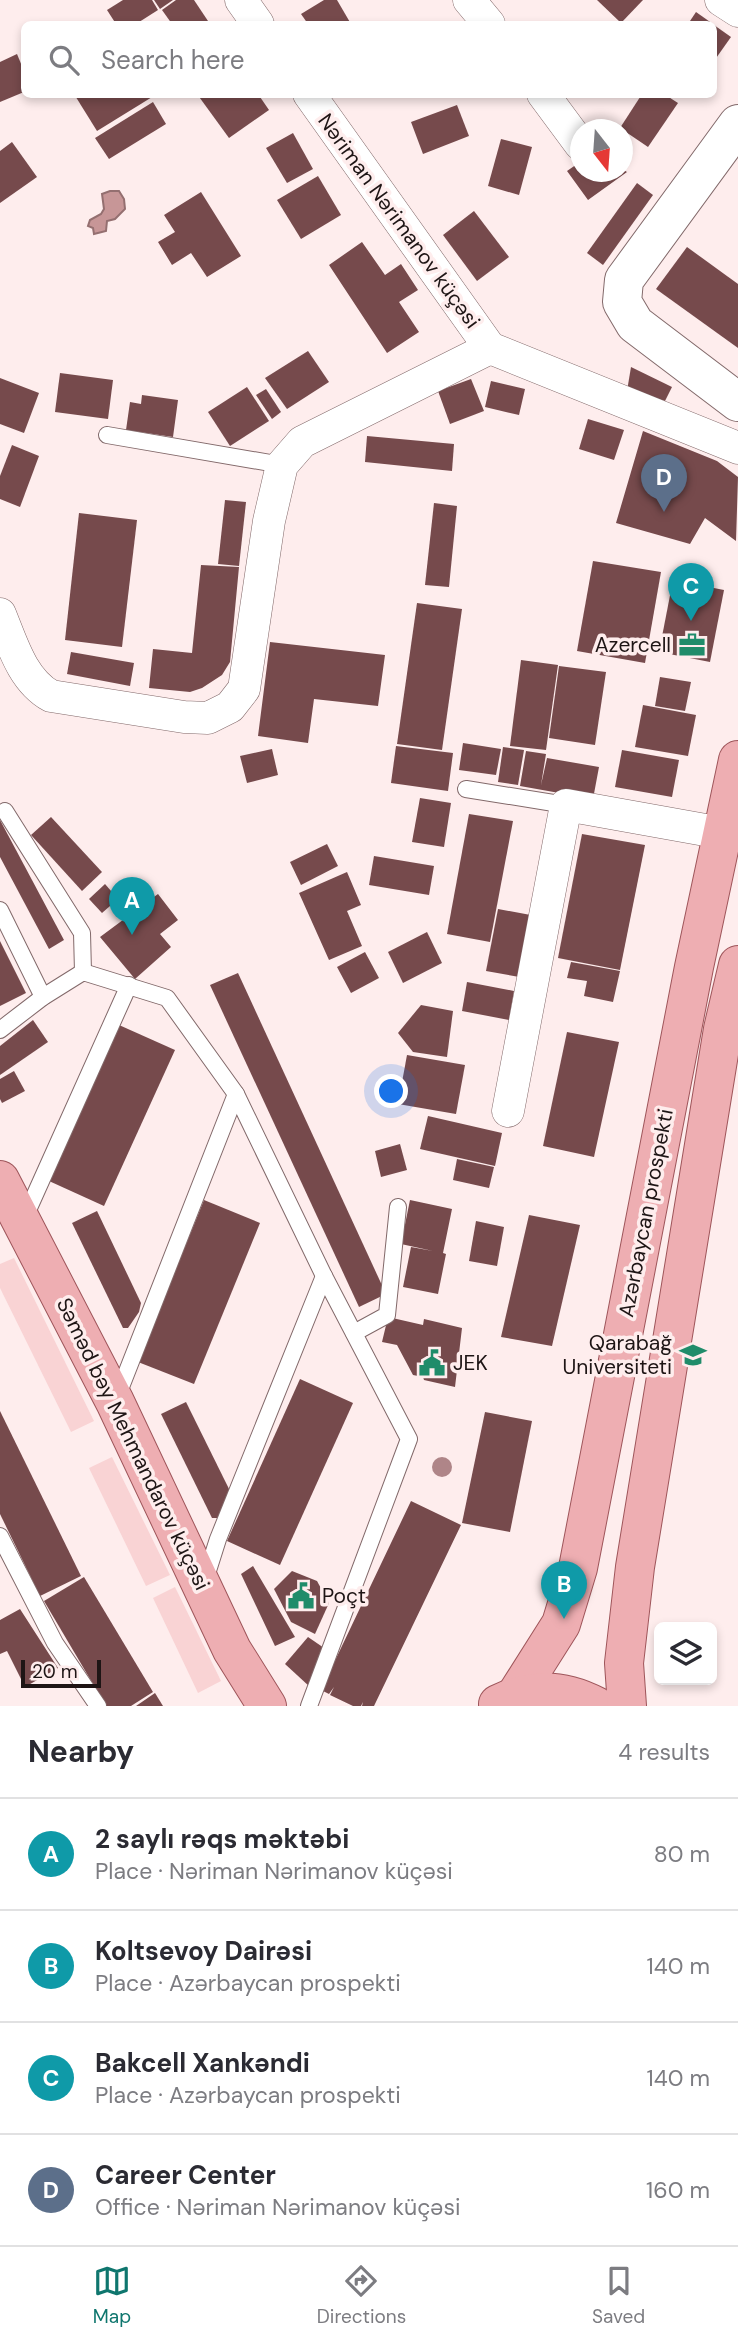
<!DOCTYPE html>
<html lang="en">
<head>
<meta charset="utf-8">
<style>
  :root { --surface:#fff; --page:#f2f2f3; --text:#2b2b33; --muted:#7c7c81; --line:#e1e1e2; --accent:#0f766e }
  body { margin:0; font-family:"DM Sans",sans-serif; background:var(--page); color:var(--text) }
  .controls { position:absolute; right:21px; bottom:21px; display:grid; overflow:hidden; border-radius:10px; box-shadow:0 4px 10px #0003 }
  .controls button { width:63px; height:63px; display:grid; place-items:center; padding:0; border:0; border-bottom:2px solid var(--line); background:var(--surface); color:var(--text); font:35px sans-serif }
  .compass { position:absolute; left:570px; top:119px; width:63px; height:63px; border-radius:50%; background:var(--surface); box-shadow:0 4px 10px #0003; rotate:163deg }
  .scale { position:absolute; left:21px; bottom:18px; width:80px; box-sizing:border-box; padding-left:7px; border:4px solid #1e1515; border-top:0; font-size:19px; line-height:24px; white-space:nowrap; color:#1e1515; -webkit-text-stroke:5px #feeded; paint-order:stroke }
  .you { position:absolute; left:392px; top:1092px; width:24px; height:24px; margin:-18px; border:5px solid #fff; border-radius:50%; background:#1a73e8; box-shadow:0 0 0 10px #1a73e833 }
  .badge { display:grid; place-items:center; width:46px; height:46px; border-radius:50%; background:var(--accent); color:#fff; font-size:23px; font-weight:700 }
  .pin { position:absolute; translate:-50% -58px; filter:drop-shadow(0 2px 4px #0008) }
  .pin::after { content:''; position:absolute; top:37px; width:24px; height:21px; background:inherit; clip-path:polygon(0 0,100% 0,50% 100%) }
  .list { margin:0; padding:0; list-style:none }
  h2 { display:flex; justify-content:space-between; align-items:center; height:91px; margin:0; padding:0 28px; font-size:30px }
  h2 small { font-size:23px; font-weight:400; color:var(--muted) }
  .list li { display:grid; grid-template-columns:46px 1fr auto; gap:21px; align-items:center; box-sizing:border-box; height:112px; padding:0 28px; border-top:2px solid var(--line) }
  .list b { display:block; font-size:26px; white-space:nowrap }
  .list p { margin:0; font-size:23px; white-space:nowrap; color:var(--muted) }
  .list em { font-size:23px; font-style:normal; color:var(--muted) }
  .icon { flex:none; width:38px; height:38px; fill:none; stroke:currentColor; stroke-width:2; stroke-linecap:round; stroke-linejoin:round }
  .map { position:relative; flex:none; width:738px; height:1706px; overflow:hidden }
  .search { position:absolute; background:var(--surface); box-shadow:0 4px 10px #0003; left:21px; right:21px; top:21px; height:77px; display:flex; align-items:center; gap:18px; box-sizing:border-box; padding:0 24px; border-radius:10px; color:var(--muted); font-size:26px }
  .sheet { height:539px; background:var(--surface) }
  nav { display:flex; justify-content:space-around; align-items:center; box-sizing:border-box; height:98px; border-top:2px solid var(--line); background:var(--surface); font-size:19px; color:var(--muted) }
  nav a { display:grid; justify-items:center; gap:4px }
  nav .on { color:var(--accent) }
  .map>svg:first-child { display:block }
</style>
</head>
<body>
<div class="map">
<svg width="738" height="1706" viewBox="0 0 738 1706">
  <rect width="100%" height="100%" fill="#feeded"/>
  <g fill="#f9d3d4">
    <path d="M14,1258L94,1421L71,1432L0,1288V1264Z"/>
    <path d="M112,1457L170,1575L146,1586L89,1468Z"/>
    <path d="M175,1587L221,1681L198,1693L153,1598Z"/>
  </g>
  <path fill="#c79697" stroke="#946f70" stroke-width="2" d="M110,191H119L124,199L125,209L115,219L107,221L106,231L94,234L93,228L88,226L90,220L101,214L104,209L102,194Z"/>
  <g fill="#764a4c">
    <path d="M123,0H152L158,10L136,24H116L107,10Z"/>
    <path d="M154,0H173L160,9Z"/>
    <path d="M176,0H194L210,24H172L162,10Z"/>
    <path d="M324,0H337L351,24H308L301,14Z"/>
    <path d="M597,0H643L621,23Z"/>
    <path d="M696,12L713,24H688Z"/>
    <path d="M714,25L731,37L714,61Z"/>
    <path d="M17,54L24,71V92L0,102V62Z"/>
    <path d="M74,94H157L97,131Z"/>
    <path d="M197,94H258L269,110L229,138Z"/>
    <path d="M642,94H664L678,103L648,147L620,128Z"/>
    <path d="M153,102L166,124L109,159L95,138Z"/>
    <path d="M457,105L469,136L423,154L411,122Z"/>
    <path d="M293,133L313,169L287,183L266,148Z"/>
    <path d="M501,139L532,147L519,195L488,186Z"/>
    <path d="M12,142L37,177L0,203V151Z"/>
    <path d="M580,162V172H622V169L627,172L588,200L567,171Z"/>
    <path d="M318,176L341,215L301,239L277,200Z"/>
    <path d="M637,183L653,195L603,265L587,253Z"/>
    <path d="M201,192L241,256L207,277L191,253L172,265L158,242L175,232L164,215Z"/>
    <path d="M474,211L509,257L477,281L443,235Z"/>
    <path d="M362,242L385,275L401,264L418,290L399,302L419,332L387,353L329,265Z"/>
    <path d="M687,247L738,284V348L656,289Z"/>
    <path d="M308,351L329,382L287,409L265,378Z"/>
    <path d="M631,367L672,387L665,401L627,391Z"/>
    <path d="M60,373L113,380L108,419L55,412Z"/>
    <path d="M0,378L39,393L24,433L0,424Z"/>
    <path d="M471,379L484,411L450,424L438,391Z"/>
    <path d="M491,381L525,389L519,415L485,407Z"/>
    <path d="M247,387L269,421L230,446L208,412Z"/>
    <path d="M266,389L281,412L272,419L256,395Z"/>
    <path d="M142,395L178,400L173,437L126,430L130,402L141,404Z"/>
    <path d="M588,419L624,430L614,460L579,449Z"/>
    <path d="M643,431L717,461L738,477L736,541L705,518L690,544L616,523Z"/>
    <path d="M367,436L454,444L452,471L365,462Z"/>
    <path d="M12,445L39,456L20,507L0,499V476Z"/>
    <path d="M225,500L246,502L239,566L218,564Z"/>
    <path d="M434,503L457,506L449,587L425,585Z"/>
    <path d="M79,513L137,520L122,647L65,640Z"/>
    <path d="M593,561L661,572L645,663L577,651Z"/>
    <path d="M201,565L239,567L230,662L222,675L202,688L190,692L149,688L153,649L192,653Z"/>
    <path d="M673,580L724,590L710,662L659,652Z"/>
    <path d="M417,603L462,609L442,750L397,744Z"/>
    <path d="M270,642L385,655L378,706L314,699L308,743L258,736Z"/>
    <path d="M71,652L134,663L130,686L67,674Z"/>
    <path d="M521,660L558,665L546,750L510,746Z"/>
    <path d="M559,666L606,672L595,745L549,738Z"/>
    <path d="M660,677L691,682L685,711L655,706Z"/>
    <path d="M643,705L696,715L688,756L635,747Z"/>
    <path d="M463,743L501,749L496,775L459,770Z"/>
    <path d="M396,746L453,753L448,791L391,783Z"/>
    <path d="M503,747L524,750L518,785L498,782Z"/>
    <path d="M272,749L278,775L247,783L240,756Z"/>
    <path d="M622,750L679,760L672,797L615,787Z"/>
    <path d="M526,751L546,754L541,785L547,758L599,767L593,799L520,786Z"/>
    <path d="M420,798L451,803L444,847L412,842Z"/>
    <path d="M469,814L513,821L490,942L447,934Z"/>
    <path d="M51,817L102,872L82,891L31,835Z"/>
    <path d="M0,820L64,940L49,949L0,857Z"/>
    <path d="M582,834L645,845L620,970L558,958Z"/>
    <path d="M327,844L338,866L301,885L290,862Z"/>
    <path d="M374,856L434,866L429,895L369,885Z"/>
    <path d="M347,872L361,905L347,911L362,946L329,960L299,893Z"/>
    <path d="M105,884L118,899L102,913L89,899Z"/>
    <path d="M158,894L178,920L160,934L171,947L135,979L100,937Z"/>
    <path d="M498,909L536,916L525,978L486,971Z"/>
    <path d="M427,932L442,963L403,983L388,952Z"/>
    <path d="M0,941L26,993L0,1006Z"/>
    <path d="M365,952L379,978L351,993L337,967Z"/>
    <path d="M571,962L620,971L613,1002L584,996L587,981L567,978Z"/>
    <path d="M238,973L386,1294L359,1307L210,985Z"/>
    <path d="M467,982L514,991L509,1020L462,1011Z"/>
    <path d="M421,1005L453,1011L447,1057L413,1052L398,1033Z"/>
    <path d="M33,1020L48,1042L0,1075V1046Z"/>
    <path d="M119,1025L175,1050L104,1206L49,1181Z"/>
    <path d="M567,1032L619,1042L594,1157L543,1146Z"/>
    <path d="M407,1055L465,1065L456,1114L398,1104Z"/>
    <path d="M14,1071L25,1091L2,1103L0,1099V1079Z"/>
    <path d="M428,1116L502,1133L495,1166L420,1149Z"/>
    <path d="M400,1144L407,1170L381,1177L375,1151Z"/>
    <path d="M457,1159L494,1167L489,1188L453,1180Z"/>
    <path d="M204,1200L260,1223L194,1384L138,1362Z"/>
    <path d="M410,1200L452,1209L443,1253L446,1254L438,1294L403,1287L411,1247L433,1251L401,1244Z"/>
    <path d="M97,1211L141,1303L139,1312L128,1328H123L72,1223Z"/>
    <path d="M529,1215L580,1225L552,1346L501,1337Z"/>
    <path d="M476,1221L504,1227L497,1266L469,1261Z"/>
    <path d="M388,1317L423,1325L424,1319L462,1328L455,1387L424,1380L423,1377L413,1375L397,1345L382,1342Z"/>
    <path d="M300,1379L353,1403L280,1565L227,1541Z"/>
    <path d="M186,1402L231,1493L223,1512L217,1518H212L161,1414Z"/>
    <path d="M0,1411L81,1576L40,1596L0,1514Z"/>
    <path d="M485,1412L532,1421L510,1532L462,1523Z"/>
    <path d="M411,1501L461,1525L374,1706H362L363,1702L361,1706H353L330,1695L334,1687L329,1694L321,1690Z"/>
    <path d="M253,1566L295,1637L275,1646L241,1574Z"/>
    <path d="M292,1571L317,1581L329,1603L315,1634L291,1622L274,1589Z"/>
    <path d="M84,1577L153,1692L131,1706H106L44,1601Z"/>
    <path d="M20,1609L58,1668L25,1687L7,1651L0,1654V1620Z"/>
    <path d="M308,1637L327,1650L310,1687L285,1664Z"/>
    <path d="M155,1693L163,1706H136Z"/>
  </g>
  <g fill="none" stroke-linecap="round" stroke-linejoin="round">
    <g stroke="#82696a" stroke-width="18">
      <g id="service">
        <path d="M107,435L282,465"/>
        <path d="M466,789L566,805"/>
        <path d="M5,811L82,933L83,972"/>
        <path d="M0,910L43,997"/>
        <path d="M0,1030L43,997L83,972L167,998L236,1094L324,1276L409,1439L309,1706"/>
        <path d="M24,1219L129,985"/>
        <path d="M354,1333L387,1315L398,1207"/>
        <path d="M117,1397L236,1094"/>
        <path d="M0,1536L55,1643L98,1706"/>
        <path d="M205,1580L218,1539L324,1276"/>
      </g>
    </g>
    <g stroke="#82696a" stroke-width="33">
      <g id="minor">
        <path d="M241,0L258,24"/>
        <path d="M469,0L489,24"/>
        <path d="M721,0L738,11"/>
        <path d="M309,94L490,348L738,448"/>
        <path d="M543,94L580,144"/>
        <path d="M0,614C12,643 22,680 51,696L184,717L208,718L230,707L244,689L269,521L282,465L302,442L490,348"/>
        <path d="M508,1111L566,805L722,833"/>
      </g>
    </g>
    <g stroke="#82696a" stroke-width="40">
      <path id="tertiary" d="M738,124L624,280L622,302L635,324L738,402"/>
    </g>
    <g stroke="#9e555a" stroke-width="40">
      <g id="primary">
        <path d="M0,1180L115,1402L232,1650L267,1706"/>
        <path d="M516,1695L561,1624L578,1568L694,967L738,760"/>
        <path d="M498,1704C531,1688 564,1689 596,1706"/>
        <path d="M627,1706L624,1663L635,1567L723,1029L738,965"/>
      </g>
    </g>
    <use href="#service" stroke="#fff" stroke-width="16"/>
    <use href="#minor" stroke="#fff" stroke-width="32"/>
    <use href="#tertiary" stroke="#fff" stroke-width="38"/>
    <use href="#primary" stroke="#eeaeb2" stroke-width="38"/>
  </g>
  <circle fill="#af8588" cx="442" cy="1467" r="10"/>
  <defs>
    <g id="office-bare" transform="scale(2.1)"><path d="M-6-3h4V-5.5h4V-3h4V5H-6ZM-1-4.5V-3h2v-1.5ZM-6 0V1H6V0Z" fill="#208c6a" stroke="#feeded" stroke-width="2.5" paint-order="stroke"/></g>
    <g id="university-bare" transform="scale(2.1)"><path d="M0-5L7-2L0 1L-7-2ZM-4 1L0 2.5L4 1V4Q0 6-4 4Z" fill="#208c6a" stroke="#feeded" stroke-width="2.5" paint-order="stroke"/></g>
    <g id="civic-bare" transform="scale(2.1)"><path d="M-.6-6.5H3V-4.5H.6V-3L4-1V1h2V6H-6V1h2V-1L-.6-3ZM-1.2 2.5V6h2.4V2.5Z" fill="#208c6a" stroke="#feeded" stroke-width="2.5" paint-order="stroke"/></g>
  </defs>
  <g fill-rule="evenodd">
    <use href="#office-bare" x="692" y="645"/>
    <use href="#university-bare" x="693" y="1355"/>
    <use href="#civic-bare" x="432" y="1363"/>
    <use href="#civic-bare" x="301" y="1596"/>
  </g>
  <g text-anchor="middle" dominant-baseline="central" stroke-width="7" stroke-linejoin="round" paint-order="stroke">
    <g font-size="21" fill="#1e1515" stroke="#feeded">
      <text transform="translate(399 221) rotate(54)">Nəriman Nərimanov küçəsi</text>
      <text transform="translate(646 1213) rotate(-79)">Azərbaycan prospekti</text>
      <text transform="translate(133 1444) rotate(64)">Səməd bəy Mehmandarov küçəsi</text>
    </g>
    <g font-size="21" fill="#1e1515" stroke="#feeded" text-anchor="end">
      <text x="671" y="645">Azercell</text>
      <text x="672" y="1343">Qarabağ<tspan x="672" dy="24">Universiteti</tspan></text>
      <text x="453" y="1363" text-anchor="start">JEK</text>
      <text x="322" y="1596" text-anchor="start">Poçt</text>
    </g>
  </g>
</svg>
<div class="controls">
<button><svg class="icon" aria-label="layers" viewBox="0 0 24 24"><path d="M12 4l9 5-9 5-9-5zM3 14l9 5 9-5"/></svg></button>
</div>
<svg class="compass" viewBox="-18 -18 36 36"><path d="M0-13l5 13h-10z" fill="#e53935"/><path d="M0 13l5-13h-10z" fill="#7c7c81"/></svg>
<div class="scale">20 m</div>
<div class="you"></div>
<div class="pin badge" style="left:132px;top:935px;background:#0f9aa8">A</div>
<div class="pin badge" style="left:564px;top:1619px;background:#0f9aa8">B</div>
<div class="pin badge" style="left:691px;top:621px;background:#0f9aa8">C</div>
<div class="pin badge" style="left:664px;top:512px;background:#5c6f8a">D</div>
<div class="search"><svg class="icon" aria-label="search" viewBox="0 0 24 24"><circle cx="10" cy="10" r="6"/><path d="M15 15l6 6"/></svg>Search here</div>
</div>
<section class="sheet">
<h2>Nearby<small>4 results</small></h2>
<ul class="list">
<li><span class="badge" style="background:#0f9aa8">A</span><div><b>2 saylı rəqs məktəbi</b><p>Place · Nəriman Nərimanov küçəsi</p></div><em>80 m</em></li>
<li><span class="badge" style="background:#0f9aa8">B</span><div><b>Koltsevoy Dairəsi</b><p>Place · Azərbaycan prospekti</p></div><em>140 m</em></li>
<li><span class="badge" style="background:#0f9aa8">C</span><div><b>Bakcell Xankəndi</b><p>Place · Azərbaycan prospekti</p></div><em>140 m</em></li>
<li><span class="badge" style="background:#5c6f8a">D</span><div><b>Career Center</b><p>Office · Nəriman Nərimanov küçəsi</p></div><em>160 m</em></li>
</ul>
</section>
<nav>
<a class="on"><svg class="icon" aria-label="map" viewBox="0 0 24 24"><path d="M3 6l6-2 6 2 6-2v14l-6 2-6-2-6 2zM9 4v14M15 6v14"/></svg>Map</a>
<a><svg class="icon" aria-label="directions" viewBox="0 0 24 24"><path d="M12 3l9 9-9 9-9-9zM9 14v-3h6M13 9l2 2-2 2"/></svg>Directions</a>
<a><svg class="icon" aria-label="saved" viewBox="0 0 24 24"><path d="M7 4h10v16l-5-4-5 4z"/></svg>Saved</a>
</nav>
</body>
</html>
